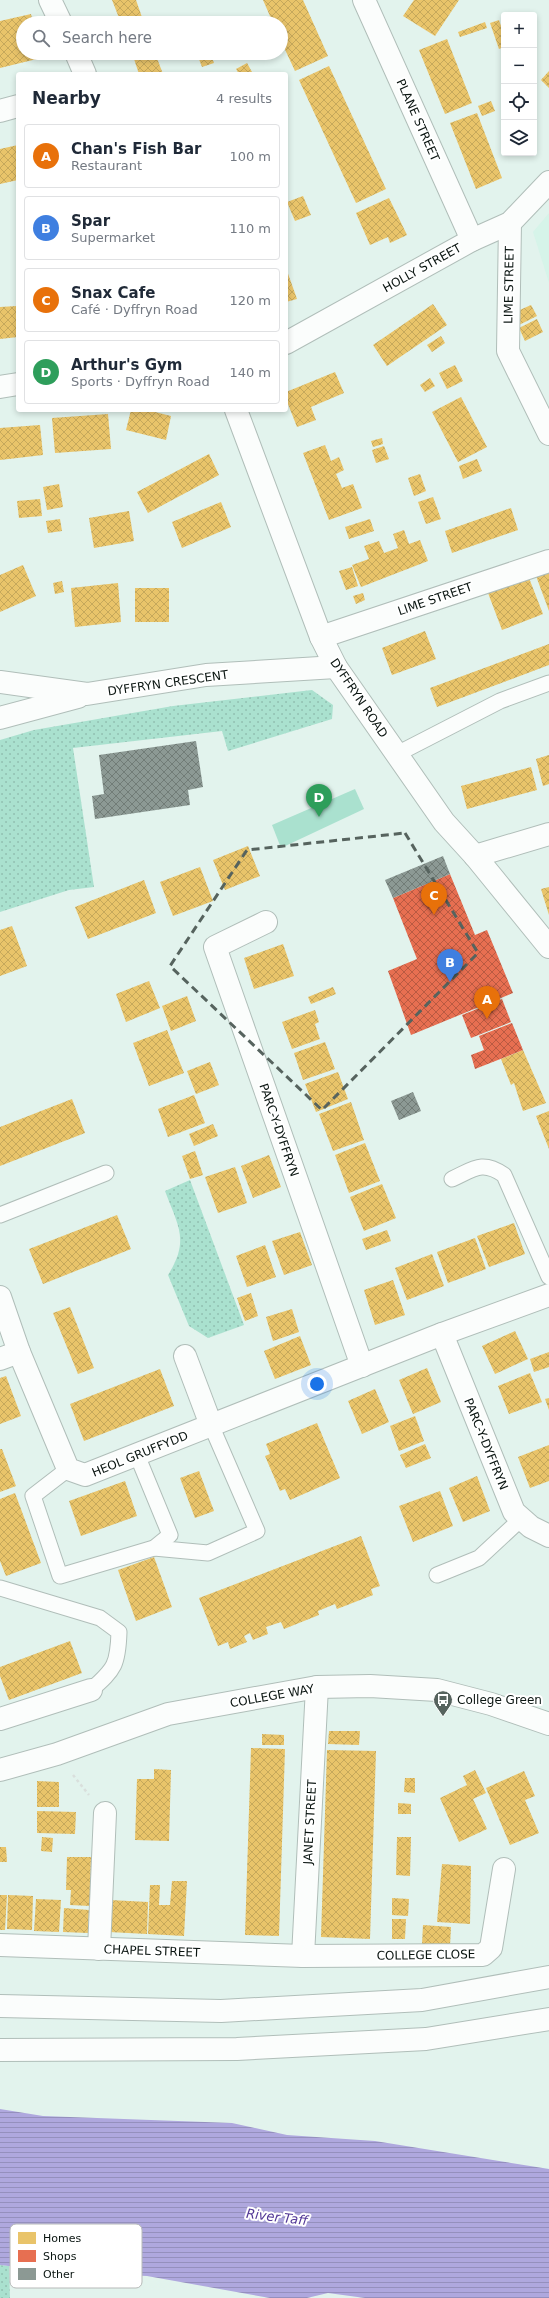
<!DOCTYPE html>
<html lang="en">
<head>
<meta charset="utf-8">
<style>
  :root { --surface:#fff; --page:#f6f6f7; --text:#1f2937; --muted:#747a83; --line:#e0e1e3; --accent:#111827 }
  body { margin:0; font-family:"DejaVu Sans",sans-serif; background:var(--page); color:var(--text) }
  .controls { position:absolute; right:12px; top:12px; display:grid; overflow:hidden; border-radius:4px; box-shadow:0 2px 6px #0003 }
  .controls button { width:36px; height:36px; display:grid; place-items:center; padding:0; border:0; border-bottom:1px solid var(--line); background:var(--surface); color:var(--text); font:20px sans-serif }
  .you { position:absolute; left:317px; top:1384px; width:14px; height:14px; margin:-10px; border:3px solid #fff; border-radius:50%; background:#1a73e8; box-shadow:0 0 0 6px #1a73e833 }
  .badge { display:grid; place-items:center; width:26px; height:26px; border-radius:50%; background:var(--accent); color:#fff; font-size:13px; font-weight:700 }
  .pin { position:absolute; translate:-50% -33px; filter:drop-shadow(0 1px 2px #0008) }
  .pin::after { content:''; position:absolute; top:21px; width:14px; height:12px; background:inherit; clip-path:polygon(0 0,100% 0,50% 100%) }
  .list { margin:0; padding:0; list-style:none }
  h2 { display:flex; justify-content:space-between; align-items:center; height:52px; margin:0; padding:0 16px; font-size:17px }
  h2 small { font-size:13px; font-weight:400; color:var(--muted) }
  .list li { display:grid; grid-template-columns:26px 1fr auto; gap:12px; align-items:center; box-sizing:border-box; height:64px; margin:0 8px 8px; padding:0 8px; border:1px solid var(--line); border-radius:4px }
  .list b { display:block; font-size:15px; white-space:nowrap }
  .list p { margin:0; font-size:13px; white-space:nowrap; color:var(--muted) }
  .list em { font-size:13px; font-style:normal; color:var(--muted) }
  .icon { flex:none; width:22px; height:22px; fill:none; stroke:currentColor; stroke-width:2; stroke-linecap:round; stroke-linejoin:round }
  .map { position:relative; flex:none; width:549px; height:2298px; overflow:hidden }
  .search { position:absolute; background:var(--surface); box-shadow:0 2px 6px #0003; left:16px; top:16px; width:272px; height:44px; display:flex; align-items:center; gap:10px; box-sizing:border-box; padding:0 14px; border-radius:22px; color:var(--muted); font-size:15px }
  .panel { position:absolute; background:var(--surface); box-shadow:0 2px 6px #0003; left:16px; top:72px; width:272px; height:340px; border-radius:4px }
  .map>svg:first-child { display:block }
</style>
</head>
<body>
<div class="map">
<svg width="549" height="2298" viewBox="0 0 549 2298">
  <defs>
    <pattern id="park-dots" width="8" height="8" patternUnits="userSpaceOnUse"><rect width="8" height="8" fill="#aae1cf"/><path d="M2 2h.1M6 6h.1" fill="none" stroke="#91c0b1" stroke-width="1.8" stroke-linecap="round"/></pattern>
    <pattern id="water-rules" width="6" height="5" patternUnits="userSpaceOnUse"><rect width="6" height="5" fill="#afa8de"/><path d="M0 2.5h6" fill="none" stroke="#9590bd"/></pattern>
    <pattern id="homes-cross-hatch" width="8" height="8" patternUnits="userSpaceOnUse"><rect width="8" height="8" fill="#e9c46a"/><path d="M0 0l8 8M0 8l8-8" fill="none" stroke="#c6a85b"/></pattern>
    <pattern id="shops-cross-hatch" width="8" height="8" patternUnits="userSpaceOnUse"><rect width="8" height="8" fill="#e76f51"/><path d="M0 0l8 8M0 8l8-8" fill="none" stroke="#b95a42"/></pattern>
    <pattern id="building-cross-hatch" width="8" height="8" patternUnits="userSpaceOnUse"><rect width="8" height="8" fill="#8c9994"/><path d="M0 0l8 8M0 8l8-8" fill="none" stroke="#717c77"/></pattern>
  </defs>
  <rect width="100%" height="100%" fill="#e2f3ed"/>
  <path fill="#d6f4e9" d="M549,213V283L533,232Z"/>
  <g fill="url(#park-dots)">
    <path d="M312,690L333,705L332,719L228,751L222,731L73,748L94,887L69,890L0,912V740L34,730L173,706Z"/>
    <path d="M190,1180L244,1325L208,1338L189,1326L168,1275C190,1240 178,1226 165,1191Z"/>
    <path d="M0,2265L9,2266L10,2298H0Z"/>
  </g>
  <path fill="#aae1cf" d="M355,789L364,809L281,848L272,825Z"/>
  <path fill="url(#water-rules)" d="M0,2109L43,2116L232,2123L287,2135L375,2141L549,2169V2298H365L328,2293L307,2298H270L147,2276L69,2273L0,2265Z"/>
  <g fill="url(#homes-cross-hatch)">
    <path d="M112,0H136L144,23H121Z"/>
    <path d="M263,0H303L328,56L295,71L281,41V23H273Z"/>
    <path d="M414,0H459L435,36L403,16Z"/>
    <path d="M31,14L33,23H23V53H40L41,58L0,68V21Z"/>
    <path d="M499,20L504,35V47L499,49L490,23Z"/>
    <path d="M485,22L487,28L460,37L458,32Z"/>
    <path d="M447,39L472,103L445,114L419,50Z"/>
    <path d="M132,53H155L163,74H139Z"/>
    <path d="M210,53L214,63L202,67L197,54Z"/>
    <path d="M247,63L252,72L239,74L236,69Z"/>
    <path d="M329,66L386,189L356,203L299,80Z"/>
    <path d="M549,71V88L541,80Z"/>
    <path d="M491,101L495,111L482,116L478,106Z"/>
    <path d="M477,113L502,178L476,189L450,123Z"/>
    <path d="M18,145V180L0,184V149Z"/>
    <path d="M303,196L311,215L295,221L287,202Z"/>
    <path d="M389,198L407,235L390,243L388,237L370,245L356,213Z"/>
    <path d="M286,268L297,299L286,302Z"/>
    <path d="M433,304L447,325L387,366L373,345Z"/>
    <path d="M531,305L537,316L519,325L513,313Z"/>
    <path d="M17,306L18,337L0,339V307Z"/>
    <path d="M537,319L543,332L525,341L519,328Z"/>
    <path d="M441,336L445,343L432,352L427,345Z"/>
    <path d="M455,365L463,381L447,389L439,373Z"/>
    <path d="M335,372L344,393L311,407L316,420L297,427L286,399V392Z"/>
    <path d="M430,378L435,386L425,392L420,385Z"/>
    <path d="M461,397L487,447L458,462L432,412Z"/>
    <path d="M131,410H147L171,416L166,440L126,430Z"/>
    <path d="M108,414L111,449L55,453L52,418Z"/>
    <path d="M40,425L43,455L0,460V428Z"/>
    <path d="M382,438L383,444L373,447L371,441Z"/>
    <path d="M325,445L331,461L339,457L344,470L336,474L342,488L353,484L362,508L329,520L303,453Z"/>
    <path d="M384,446L389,459L376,463L372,450Z"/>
    <path d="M209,454L219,475L148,513L137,492Z"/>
    <path d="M477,459L482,471L463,479L459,466Z"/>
    <path d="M420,474L426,491L414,496L408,478Z"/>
    <path d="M59,484L63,507L47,510L43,487Z"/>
    <path d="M433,497L441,519L426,524L418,502Z"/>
    <path d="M40,499L42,516L19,518L17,501Z"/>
    <path d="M221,502L231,527L182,548L172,522Z"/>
    <path d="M511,508L518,530L452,553L445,531Z"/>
    <path d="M129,511L134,541L94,548L89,518Z"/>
    <path d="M60,519L62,531L48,533L46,521Z"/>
    <path d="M370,519L374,531L349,539L345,527Z"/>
    <path d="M404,530L409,544L420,540L428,561L361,587L352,565L369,559L364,546L379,541L384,553L398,548L393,534Z"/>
    <path d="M23,565L36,596L0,612V575Z"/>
    <path d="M352,567L358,586L346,590L339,571Z"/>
    <path d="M549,571V611L536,576Z"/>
    <path d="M529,578L543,614L502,630L488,593Z"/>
    <path d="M62,581L64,592L55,594L53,583Z"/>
    <path d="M118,583L121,622L75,627L71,588Z"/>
    <rect x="135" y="588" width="34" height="34"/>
    <path d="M363,593L365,600L356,604L353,596Z"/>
    <path d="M425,631L436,659L392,675L382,648Z"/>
    <path d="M549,644V665L437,707L430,688Z"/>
    <path d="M549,755V784L543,786L536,759Z"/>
    <path d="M531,767L537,790L467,809L461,786Z"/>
    <path d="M248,846L260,876L225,890L213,860Z"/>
    <path d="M200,867L213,901L173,916L160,882Z"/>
    <path d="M144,880L156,913L88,939L75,907Z"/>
    <path d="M549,887V915L541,889Z"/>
    <path d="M12,926L27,966L0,976V930Z"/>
    <path d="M283,944L294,976L254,989L244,958Z"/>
    <path d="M149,981L160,1008L126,1022L116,994Z"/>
    <path d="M333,987L336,994L311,1004L308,997Z"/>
    <path d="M187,996L196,1021L171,1031L162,1006Z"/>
    <path d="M315,1010L319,1022L315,1024L320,1039L292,1049L282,1022Z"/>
    <path d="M167,1030L184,1073L149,1086L133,1043Z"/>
    <path d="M325,1042L335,1069L303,1080L294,1053Z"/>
    <path d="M523,1050L546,1103L523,1111L514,1083L511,1085L501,1059Z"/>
    <path d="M210,1062L219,1085L196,1094L187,1071Z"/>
    <path d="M338,1072L348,1099L316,1112L305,1084Z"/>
    <path d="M194,1095L205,1123L168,1137L158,1109Z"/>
    <path d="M72,1099L85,1133L0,1166V1127Z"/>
    <path d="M351,1102L364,1140L333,1151L319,1114Z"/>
    <path d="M549,1111V1149L536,1116Z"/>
    <path d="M213,1124L218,1136L194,1146L189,1134Z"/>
    <path d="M365,1143L380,1181L349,1193L335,1155Z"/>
    <path d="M195,1151L203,1175L190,1179L182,1156Z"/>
    <path d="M269,1155L281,1187L253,1198L241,1166Z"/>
    <path d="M235,1167L247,1203L218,1213L205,1177Z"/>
    <path d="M382,1184L396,1218L364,1231L350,1197Z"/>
    <path d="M117,1215L131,1249L43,1284L29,1249Z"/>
    <path d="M514,1223L525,1254L489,1267L477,1236Z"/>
    <path d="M387,1230L391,1241L366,1250L362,1239Z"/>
    <path d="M300,1232L312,1265L284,1275L272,1241Z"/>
    <path d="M475,1238L486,1269L448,1283L437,1252Z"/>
    <path d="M265,1245L276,1277L247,1287L236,1256Z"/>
    <path d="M432,1254L444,1286L407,1300L395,1268Z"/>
    <path d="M393,1280L405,1315L375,1325L364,1290Z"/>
    <path d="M251,1293L258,1316L245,1321L237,1298Z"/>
    <path d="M70,1307L94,1368L78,1374L53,1313Z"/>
    <path d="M292,1309L299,1332L273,1341L266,1317Z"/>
    <path d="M515,1331L528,1359L495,1374L482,1346Z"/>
    <path d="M300,1336L311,1365L275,1379L264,1351Z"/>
    <path d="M549,1352V1367L534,1372L530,1359Z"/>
    <path d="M427,1368L441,1402L413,1414L399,1380Z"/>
    <path d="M160,1369L174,1406L84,1441L70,1404Z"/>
    <path d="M530,1373L542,1402L509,1414L498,1386Z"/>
    <path d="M6,1376L21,1416L0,1424V1378Z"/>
    <path d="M375,1389L389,1422L362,1434L348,1401Z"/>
    <path d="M549,1398V1410L545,1399Z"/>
    <path d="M415,1416L424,1441L399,1451L390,1426Z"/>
    <path d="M317,1423L340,1478L290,1500L285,1489L280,1491L265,1456L270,1454L266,1444Z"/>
    <path d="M425,1444L431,1458L406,1468L400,1455Z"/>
    <path d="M549,1445V1481L530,1488L518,1457Z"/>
    <path d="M0,1449H2L16,1486L0,1492Z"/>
    <path d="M199,1471L214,1511L195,1518L180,1478Z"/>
    <path d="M477,1476L490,1511L463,1522L449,1488Z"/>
    <path d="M125,1481L137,1516L81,1536L69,1501Z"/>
    <path d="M440,1491L453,1526L413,1542L399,1506Z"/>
    <path d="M15,1493L41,1563L6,1576L0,1561V1499Z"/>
    <path d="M361,1536L380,1586L371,1589L373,1595L337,1609L335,1604L318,1611L319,1615L284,1629L281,1622L266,1627L268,1634L253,1640L250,1633L244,1636L247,1642L230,1649L228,1642L218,1646L199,1598Z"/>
    <path d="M154,1557L172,1607L136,1621L118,1570Z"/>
    <path d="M70,1641L82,1673L9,1700L0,1676V1667Z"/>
    <path d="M329,1731H360L359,1745L328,1744Z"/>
    <path d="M262,1734L284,1735V1745H262Z"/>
    <path d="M251,1748L285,1749L279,1936L245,1935Z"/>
    <path d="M327,1750L376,1751L370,1939L321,1937Z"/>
    <path d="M154,1769L171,1770L169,1841L135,1840L137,1779H154Z"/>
    <path d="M475,1770L486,1793L473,1799L487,1829L459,1842L440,1798L467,1785L463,1776Z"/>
    <path d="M524,1771L535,1796L525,1800L539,1833L510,1845L486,1788Z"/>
    <path d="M405,1778H415V1793L404,1792Z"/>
    <path d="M37,1781L59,1782V1807H37Z"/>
    <path d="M398,1803L411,1804V1814H398Z"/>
    <path d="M37,1811L76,1812L75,1834L37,1833Z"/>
    <path d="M42,1837L53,1838L52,1852L41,1851Z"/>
    <path d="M397,1837H411L410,1876L396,1875Z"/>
    <path d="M0,1847H6L7,1862H0Z"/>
    <path d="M67,1857H91L90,1906L70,1905L71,1890H66Z"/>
    <path d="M442,1864L471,1866L470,1924L437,1922Z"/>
    <path d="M172,1881H187L184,1936L148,1934L150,1885H160L159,1905H170Z"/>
    <path d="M0,1895H7L5,1930H0Z"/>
    <path d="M8,1895L33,1896L32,1930L7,1929Z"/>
    <path d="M392,1898L409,1899L408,1916L392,1915Z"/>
    <path d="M36,1899L61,1900L59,1932L34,1931Z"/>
    <path d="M110,1900L148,1902L147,1934L109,1932Z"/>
    <path d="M64,1908L89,1910L88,1933L63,1932Z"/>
    <path d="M392,1919H406L405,1939H392Z"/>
    <path d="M423,1925L451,1927L450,1946L422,1944Z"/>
  </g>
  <g fill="url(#shops-cross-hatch)">
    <path d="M450,874L475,935L487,930L513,993L411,1035L388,971L417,959L393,898Z"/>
    <path d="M502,999L511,1022L471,1038L462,1015Z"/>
    <path d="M512,1023L523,1050L475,1069L471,1055L484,1050L479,1036Z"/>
  </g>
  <g fill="url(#building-cross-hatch)">
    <path d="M196,741L203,787L188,790L190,805L95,819L92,796L104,794L99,755Z"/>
    <path d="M443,856L450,874L393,898L385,880Z"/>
    <path d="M413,1092L421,1111L399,1120L391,1101Z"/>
  </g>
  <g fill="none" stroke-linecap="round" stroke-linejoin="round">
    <g stroke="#b0beb9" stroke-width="17">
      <g id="service">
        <path d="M397,754L500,701L549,683"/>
        <path d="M452,1179C474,1169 482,1160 504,1175L549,1277"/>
        <path d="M0,1215L106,1173"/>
        <path d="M68,1469L33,1496L60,1576L154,1548L170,1535L137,1455"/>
        <path d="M154,1548L208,1553L257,1531L211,1425"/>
        <path d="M437,1575L479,1558L521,1519"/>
        <path d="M0,1588L100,1618L119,1632C118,1664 115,1669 91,1690"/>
      </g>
    </g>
    <g stroke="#b0beb9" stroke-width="24">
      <g id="minor">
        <path d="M50,0L61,23"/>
        <path d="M364,0L472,240"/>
        <path d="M76,53L85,74"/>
        <path d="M0,111L18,106"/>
        <path d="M510,223L508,351L549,434"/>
        <path d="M286,343L472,240L510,223L549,182"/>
        <path d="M0,387L18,384"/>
        <path d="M236,410L321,637L336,667L444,822L475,856L549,947"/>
        <path d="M321,637L549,561"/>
        <path d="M0,682L87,694L206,675L336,667"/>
        <path d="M0,718L78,697"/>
        <path d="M475,856L549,834"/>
        <path d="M266,922L215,947L362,1366"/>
        <path d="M0,1297L19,1352L68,1469L85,1475L442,1334L514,1512L531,1527L549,1536"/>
        <path d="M442,1334L549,1295"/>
        <path d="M185,1356L211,1425"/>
        <path d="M0,1359L19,1352"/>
        <path d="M0,1719L91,1690"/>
        <path d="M0,1945L303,1956L483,1955L491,1948L504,1869"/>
        <path d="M99,1949L105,1813"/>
        <path d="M303,1956L317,1687"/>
      </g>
    </g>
    <g stroke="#b0beb9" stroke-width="24">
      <path id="primary" d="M0,1770L57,1754L168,1714L317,1687L370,1686L437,1690L491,1704L549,1724"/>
    </g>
    <g stroke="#b0beb9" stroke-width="24">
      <g id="trunk">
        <path d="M0,2006L221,2011L422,2000L549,1977"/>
        <path d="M0,2050L237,2049L426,2039L549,2019"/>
      </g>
    </g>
    <path stroke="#d9dfdc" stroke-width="2.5" stroke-dasharray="3 3" stroke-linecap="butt" d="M73,1775L89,1795"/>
    <use href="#service" stroke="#fbfdfc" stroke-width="15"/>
    <use href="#minor" stroke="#fbfdfc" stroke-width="22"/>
    <use href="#primary" stroke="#fbfdfc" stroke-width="22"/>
    <use href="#trunk" stroke="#fbfdfc" stroke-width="22"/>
  </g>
  <path fill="none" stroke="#56635e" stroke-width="3" stroke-dasharray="8 5" stroke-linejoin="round" d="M405,833L478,953L322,1110L170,966L247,850Z"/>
  <defs>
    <g id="bus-pin" transform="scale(1)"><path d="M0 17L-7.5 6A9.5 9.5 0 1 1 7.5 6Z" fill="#56635e" stroke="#fff"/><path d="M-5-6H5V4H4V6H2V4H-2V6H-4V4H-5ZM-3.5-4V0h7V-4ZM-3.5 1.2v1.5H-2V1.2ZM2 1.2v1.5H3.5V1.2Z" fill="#fff"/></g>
  </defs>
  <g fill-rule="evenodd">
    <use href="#bus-pin" x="443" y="1700"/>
  </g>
  <g text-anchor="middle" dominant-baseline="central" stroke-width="4" stroke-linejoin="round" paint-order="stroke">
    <g font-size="12" fill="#0a1511" stroke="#fff">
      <text transform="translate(418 120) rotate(66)">PLANE STREET</text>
      <text transform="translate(422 268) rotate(-29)">HOLLY STREET</text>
      <text transform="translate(509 285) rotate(-89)">LIME STREET</text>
      <text transform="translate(435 599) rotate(-19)">LIME STREET</text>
      <text transform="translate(168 683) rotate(-8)">DYFFRYN CRESCENT</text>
      <text transform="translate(359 698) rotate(56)">DYFFRYN ROAD</text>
      <text transform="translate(279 1130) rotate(71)">PARC-Y-DYFFRYN</text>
      <text transform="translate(486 1444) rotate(68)">PARC-Y-DYFFRYN</text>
      <text transform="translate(140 1454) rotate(-22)">HEOL GRUFFYDD</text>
      <text transform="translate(272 1696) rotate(-10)">COLLEGE WAY</text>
      <text transform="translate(310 1822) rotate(-87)">JANET STREET</text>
      <text transform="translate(152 1951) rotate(2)">CHAPEL STREET</text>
      <text transform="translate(426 1955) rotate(-1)">COLLEGE CLOSE</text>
    </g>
    <g font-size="12" fill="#0a1511" stroke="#fff" text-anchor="start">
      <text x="457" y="1700">College Green</text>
    </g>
    <g font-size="13" font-style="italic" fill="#533896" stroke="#fff">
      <text transform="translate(277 2217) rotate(7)">River Taff</text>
    </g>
  </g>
  <rect x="10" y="2224" width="132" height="64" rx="6" fill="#fff" stroke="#b6b9b8" stroke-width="1"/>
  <rect x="18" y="2232" width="18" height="12" fill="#e9c46a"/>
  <rect x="18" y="2250" width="18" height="12" fill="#e76f51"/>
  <rect x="18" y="2268" width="18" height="12" fill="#8c9994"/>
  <g font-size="11" fill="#0a1511">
    <text x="43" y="2242">Homes</text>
    <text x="43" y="2260">Shops</text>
    <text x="43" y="2278">Other</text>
  </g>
</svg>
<div class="controls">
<button>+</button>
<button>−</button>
<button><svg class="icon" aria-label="locate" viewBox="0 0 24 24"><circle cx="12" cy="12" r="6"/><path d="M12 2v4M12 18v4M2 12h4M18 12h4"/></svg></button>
<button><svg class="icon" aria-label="layers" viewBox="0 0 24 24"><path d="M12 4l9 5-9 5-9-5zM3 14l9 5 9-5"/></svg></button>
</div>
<div class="you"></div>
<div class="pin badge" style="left:487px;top:1019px;background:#e8710a">A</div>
<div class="pin badge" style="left:450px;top:982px;background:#3f7fe0">B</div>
<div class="pin badge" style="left:434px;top:915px;background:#e8710a">C</div>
<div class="pin badge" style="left:319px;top:817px;background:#2e9e5b">D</div>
<div class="search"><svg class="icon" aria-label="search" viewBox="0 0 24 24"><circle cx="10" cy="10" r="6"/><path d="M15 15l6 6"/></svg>Search here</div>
<section class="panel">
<h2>Nearby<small>4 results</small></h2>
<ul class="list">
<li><span class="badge" style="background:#e8710a">A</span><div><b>Chan's Fish Bar</b><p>Restaurant</p></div><em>100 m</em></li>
<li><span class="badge" style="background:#3f7fe0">B</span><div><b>Spar</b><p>Supermarket</p></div><em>110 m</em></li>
<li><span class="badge" style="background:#e8710a">C</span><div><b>Snax Cafe</b><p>Café · Dyffryn Road</p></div><em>120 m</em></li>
<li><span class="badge" style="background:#2e9e5b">D</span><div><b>Arthur's Gym</b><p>Sports · Dyffryn Road</p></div><em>140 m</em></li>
</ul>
</section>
</div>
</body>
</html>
